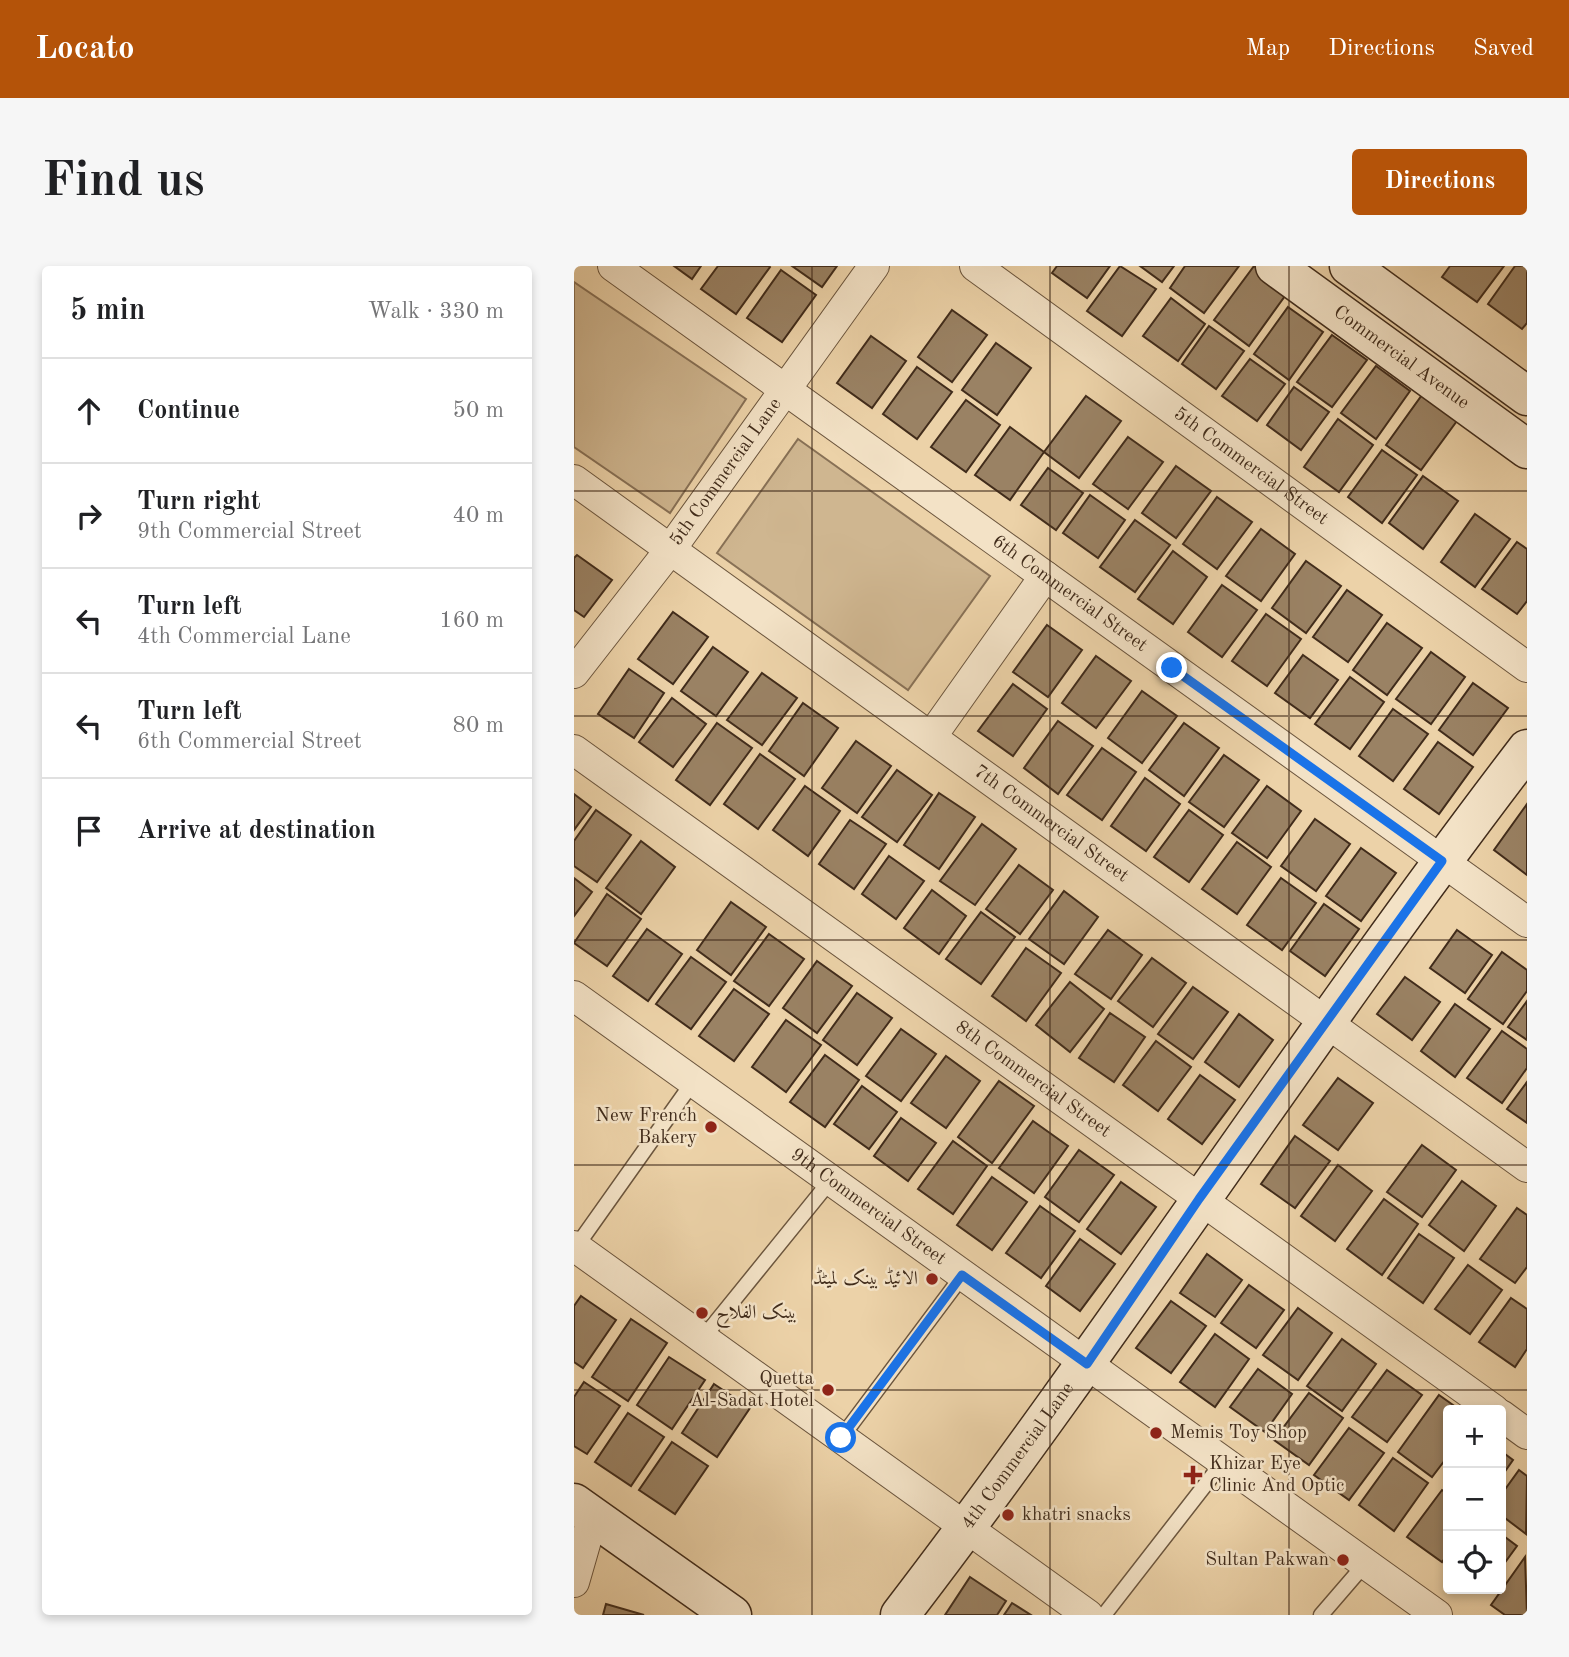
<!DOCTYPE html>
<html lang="en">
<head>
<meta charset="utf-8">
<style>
  :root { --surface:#fff; --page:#f6f6f6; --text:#202124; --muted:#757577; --line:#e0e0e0; --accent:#b45309 }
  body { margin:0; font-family:"Old Standard TT",Amiri,serif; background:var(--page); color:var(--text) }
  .controls { position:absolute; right:21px; bottom:21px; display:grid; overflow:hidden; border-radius:7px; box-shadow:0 4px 10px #0003 }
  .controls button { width:63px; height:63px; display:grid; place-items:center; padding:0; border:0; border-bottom:2px solid var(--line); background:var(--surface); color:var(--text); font:35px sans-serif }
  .stop { position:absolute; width:21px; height:21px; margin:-16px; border:5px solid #1a73e8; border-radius:50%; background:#fff }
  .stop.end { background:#1a73e8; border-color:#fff; box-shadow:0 2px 7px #0008 }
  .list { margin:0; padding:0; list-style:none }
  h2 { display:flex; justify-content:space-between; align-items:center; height:91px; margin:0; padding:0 28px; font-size:30px }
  h2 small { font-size:23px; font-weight:400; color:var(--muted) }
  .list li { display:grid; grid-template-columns:46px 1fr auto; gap:21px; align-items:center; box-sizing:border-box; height:105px; padding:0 28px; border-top:2px solid var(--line) }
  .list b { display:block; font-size:26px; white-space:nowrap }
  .list p { margin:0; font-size:23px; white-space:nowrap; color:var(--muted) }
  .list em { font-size:23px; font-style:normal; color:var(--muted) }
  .icon { flex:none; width:38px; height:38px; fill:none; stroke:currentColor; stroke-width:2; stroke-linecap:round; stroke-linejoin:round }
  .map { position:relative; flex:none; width:953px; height:1349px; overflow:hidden; border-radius:7px }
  header { display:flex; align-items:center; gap:42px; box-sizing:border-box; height:98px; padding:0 35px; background:var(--accent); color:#fff }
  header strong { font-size:33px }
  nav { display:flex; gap:38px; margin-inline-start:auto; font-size:24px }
  .intro { display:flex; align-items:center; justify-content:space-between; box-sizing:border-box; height:168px; padding:0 42px }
  h1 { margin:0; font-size:49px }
  .button { padding:18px 32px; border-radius:7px; background:var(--accent); color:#fff; font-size:24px; font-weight:700 }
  main { display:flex; gap:42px; padding:0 42px }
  aside { flex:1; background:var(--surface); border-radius:7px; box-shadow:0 4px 10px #0003 }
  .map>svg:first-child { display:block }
</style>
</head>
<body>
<header>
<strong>Locato</strong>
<nav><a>Map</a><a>Directions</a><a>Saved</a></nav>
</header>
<div class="intro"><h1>Find us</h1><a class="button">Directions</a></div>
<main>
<aside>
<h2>5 min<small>Walk · 330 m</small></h2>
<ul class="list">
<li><svg class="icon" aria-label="ahead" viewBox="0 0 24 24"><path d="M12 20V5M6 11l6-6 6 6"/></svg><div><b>Continue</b></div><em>50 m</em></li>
<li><svg class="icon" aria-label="right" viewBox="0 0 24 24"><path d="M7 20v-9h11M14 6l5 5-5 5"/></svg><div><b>Turn right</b><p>9th Commercial Street</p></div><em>40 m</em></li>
<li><svg class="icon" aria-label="left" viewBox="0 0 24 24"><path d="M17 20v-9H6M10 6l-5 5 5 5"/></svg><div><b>Turn left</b><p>4th Commercial Lane</p></div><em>160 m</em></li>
<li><svg class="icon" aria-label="left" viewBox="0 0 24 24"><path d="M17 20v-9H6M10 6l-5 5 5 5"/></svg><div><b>Turn left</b><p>6th Commercial Street</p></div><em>80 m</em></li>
<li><svg class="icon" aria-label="arrive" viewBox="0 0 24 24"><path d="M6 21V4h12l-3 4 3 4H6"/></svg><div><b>Arrive at destination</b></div></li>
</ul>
</aside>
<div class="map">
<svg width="953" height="1349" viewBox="0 0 953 1349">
  <rect width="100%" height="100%" fill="#ecd2a8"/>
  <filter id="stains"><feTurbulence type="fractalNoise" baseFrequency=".00286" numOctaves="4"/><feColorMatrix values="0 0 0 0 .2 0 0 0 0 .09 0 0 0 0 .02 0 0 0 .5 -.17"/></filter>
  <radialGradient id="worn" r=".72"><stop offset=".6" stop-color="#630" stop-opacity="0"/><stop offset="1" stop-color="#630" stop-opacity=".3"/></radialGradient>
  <g fill="#cfb690" stroke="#887156" stroke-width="2">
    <path d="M0,16L172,133L96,247L0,181Z"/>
    <path d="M224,173L416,310L334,424L143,287Z"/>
  </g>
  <g fill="#9a8264" stroke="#412c1b" stroke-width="2">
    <path d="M100,0H127L118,13Z"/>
    <path d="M144,0H195L196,1L162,48L127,23Z"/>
    <path d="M218,0H263L248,21Z"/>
    <path d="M483,0H536L513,32L478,7Z"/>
    <path d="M546,0L582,23L548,70L513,45Z"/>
    <path d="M566,0H600L588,16Z"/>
    <path d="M611,0H665L630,47L596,22Z"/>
    <path d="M680,0L716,23L675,80L640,54Z"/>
    <path d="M876,0H930L903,36L868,11Z"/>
    <path d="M941,0H953V57L948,63L914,38Z"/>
    <path d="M207,4L242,29L208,76L173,52Z"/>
    <path d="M597,32L631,58L604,95L569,70Z"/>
    <path d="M714,41L749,66L715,114L680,88Z"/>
    <path d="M378,44L413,69L378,116L344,91Z"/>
    <path d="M635,60L670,85L642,123L608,98Z"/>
    <path d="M758,69L793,94L758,141L723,116Z"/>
    <path d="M297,70L332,95L298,142L263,117Z"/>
    <path d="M422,77L457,102L423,149L388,124Z"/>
    <path d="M676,93L711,118L683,155L648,130Z"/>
    <path d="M802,100L836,125L802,173L767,147Z"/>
    <path d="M343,101L378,126L343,173L309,148Z"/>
    <path d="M720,121L755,146L727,184L693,159Z"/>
    <path d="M853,122L888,148L847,204L812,179Z"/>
    <path d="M512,130L547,155L505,212L470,186Z"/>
    <path d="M392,134L426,159L392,206L357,181Z"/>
    <path d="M764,153L799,179L765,226L730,201Z"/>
    <path d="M436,161L470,186L436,234L401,209Z"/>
    <path d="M554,171L589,196L554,243L519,218Z"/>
    <path d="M808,184L843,209L808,257L774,231Z"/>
    <path d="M602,200L637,225L602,272L568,247Z"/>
    <path d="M474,202L509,227L482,264L447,239Z"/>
    <path d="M849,210L884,235L849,283L815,257Z"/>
    <path d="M516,229L551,254L524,292L489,267Z"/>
    <path d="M643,231L678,256L643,303L609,278Z"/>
    <path d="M901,248L936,273L901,321L867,296Z"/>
    <path d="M561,254L596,279L561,326L526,301Z"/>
    <path d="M687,263L721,288L687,335L652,310Z"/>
    <path d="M943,276L953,283V335L943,348L908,323Z"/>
    <path d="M599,285L633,311L599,358L564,333Z"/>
    <path d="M3,289L38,314L10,351L0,344V292Z"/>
    <path d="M732,295L767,320L732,367L698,342Z"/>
    <path d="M648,319L683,344L648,391L614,366Z"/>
    <path d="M773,324L808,349L774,396L739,371Z"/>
    <path d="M99,346L134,371L99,418L64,393Z"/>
    <path d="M692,348L727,373L693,420L658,395Z"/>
    <path d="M813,357L848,382L813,429L779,404Z"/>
    <path d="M473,359L508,384L474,431L439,406Z"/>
    <path d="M139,381L174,406L142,450L107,425Z"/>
    <path d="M857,386L891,411L857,458L822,433Z"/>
    <path d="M729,389L764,414L736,452L701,427Z"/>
    <path d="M522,390L557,415L522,462L488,437Z"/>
    <path d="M55,403L90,427L60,472L24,448Z"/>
    <path d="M188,407L223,432L188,479L153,454Z"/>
    <path d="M776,411L810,436L776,483L741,458Z"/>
    <path d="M899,417L934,442L899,489L865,464Z"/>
    <path d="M439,418L473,443L439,490L404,465Z"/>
    <path d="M568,425L603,450L568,497L534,472Z"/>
    <path d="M98,432L132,458L99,501L65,476Z"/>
    <path d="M229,437L264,462L230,510L195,485Z"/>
    <path d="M819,443L854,468L819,515L785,490Z"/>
    <path d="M484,455L519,480L484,528L450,502Z"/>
    <path d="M143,457L178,482L136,539L102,514Z"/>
    <path d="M610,457L645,482L610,530L575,504Z"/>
    <path d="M282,475L317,500L283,547L248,522Z"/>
    <path d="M864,476L899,501L865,548L830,523Z"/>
    <path d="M528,482L562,506L528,554L493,529Z"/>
    <path d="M186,488L221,513L184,563L150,538Z"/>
    <path d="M650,489L685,514L650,561L615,536Z"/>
    <path d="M323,504L358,529L323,576L288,551Z"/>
    <path d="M571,512L606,538L572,585L537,560Z"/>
    <path d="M231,520L266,545L234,590L199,564Z"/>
    <path d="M693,520L727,545L693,592L658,567Z"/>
    <path d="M365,527L401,551L365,603L330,579Z"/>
    <path d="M0,528L17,541L0,564Z"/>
    <path d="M953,538V609L920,584Z"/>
    <path d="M22,544L57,569L23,616L0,600V575Z"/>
    <path d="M615,544L649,569L615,616L580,591Z"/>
    <path d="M741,553L776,578L742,625L707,600Z"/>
    <path d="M276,554L312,578L280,623L245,598Z"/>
    <path d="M408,558L442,583L401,639L366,615Z"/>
    <path d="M67,575L101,601L67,648L32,622Z"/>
    <path d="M663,576L697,601L663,648L628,623Z"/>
    <path d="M787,582L822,607L787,655L752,630Z"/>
    <path d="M315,590L350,615L322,653L288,628Z"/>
    <path d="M445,599L479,624L446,668L412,643Z"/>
    <path d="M0,612L18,626L0,650Z"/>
    <path d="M707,612L742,637L708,684L673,659Z"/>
    <path d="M358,624L392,650L365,688L330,662Z"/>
    <path d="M490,625L524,651L490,698L455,673Z"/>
    <path d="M33,628L67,653L33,700L0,677Z"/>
    <path d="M157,636L192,661L157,709L123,684Z"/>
    <path d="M750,638L785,663L751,710L716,685Z"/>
    <path d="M407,646L441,671L407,718L372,693Z"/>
    <path d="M73,663L108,688L74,735L39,710Z"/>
    <path d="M534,664L568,689L537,733L501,708Z"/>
    <path d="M883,664L918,689L891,727L856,702Z"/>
    <path d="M195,668L230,693L195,740L160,715Z"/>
    <path d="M452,682L487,707L452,755L418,730Z"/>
    <path d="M928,686L953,704V725L929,758L894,733Z"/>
    <path d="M117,691L152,716L117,763L82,738Z"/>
    <path d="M578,692L612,717L579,761L544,735Z"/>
    <path d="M243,695L278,720L243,767L209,742Z"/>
    <path d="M831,711L866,736L838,774L803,748Z"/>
    <path d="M496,716L530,743L496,786L462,759Z"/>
    <path d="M619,721L654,746L619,793L584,768Z"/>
    <path d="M160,723L195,748L160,795L125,770Z"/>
    <path d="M283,727L318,752L283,799L249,774Z"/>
    <path d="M953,735V774L934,761Z"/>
    <path d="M881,738L916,763L881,811L847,785Z"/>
    <path d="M536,747L571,771L540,816L505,792Z"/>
    <path d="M665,748L699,774L665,821L631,796Z"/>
    <path d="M212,754L247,779L212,826L178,801Z"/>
    <path d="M327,763L362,788L327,835L292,810Z"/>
    <path d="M928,765L953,783V802L928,837L893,812Z"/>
    <path d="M582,775L617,801L584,845L549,819Z"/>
    <path d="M251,789L285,814L251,861L216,836Z"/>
    <path d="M372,790L406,815L372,862L337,837Z"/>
    <path d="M626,809L661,834L628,878L594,853Z"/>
    <path d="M764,812L799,837L764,884L729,859Z"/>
    <path d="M425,815L460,840L418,897L384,871Z"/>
    <path d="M953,816V857L933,843Z"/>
    <path d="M288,820L323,846L295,883L260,858Z"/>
    <path d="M327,852L362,877L334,915L300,890Z"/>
    <path d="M459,855L494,880L460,927L425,902Z"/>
    <path d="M721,870L756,895L721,942L687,918Z"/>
    <path d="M379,875L413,900L379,948L344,923Z"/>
    <path d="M848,879L882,904L848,951L813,926Z"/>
    <path d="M505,884L540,909L505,956L471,931Z"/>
    <path d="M764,899L798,925L761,975L727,950Z"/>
    <path d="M418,911L453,936L418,984L383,959Z"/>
    <path d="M888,915L922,940L890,985L855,959Z"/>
    <path d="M547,916L582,941L547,988L513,963Z"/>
    <path d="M810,933L844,958L808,1009L773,983Z"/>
    <path d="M466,940L501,965L467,1012L432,987Z"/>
    <path d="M943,942L953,949V1001L941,1017L906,993Z"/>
    <path d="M845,968L880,992L849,1037L814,1012Z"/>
    <path d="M506,973L541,998L506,1045L472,1020Z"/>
    <path d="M633,988L668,1014L641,1051L606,1027Z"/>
    <path d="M894,999L928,1024L896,1068L861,1043Z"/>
    <path d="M675,1019L710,1044L682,1082L647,1057Z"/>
    <path d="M7,1030L42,1054L9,1102L0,1096V1040Z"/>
    <path d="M937,1032L953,1043V1083L941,1101L905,1076Z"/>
    <path d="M597,1035L632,1060L597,1107L562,1082Z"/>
    <path d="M724,1042L758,1067L724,1114L689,1089Z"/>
    <path d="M57,1053L93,1077L54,1135L18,1111Z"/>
    <path d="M641,1068L675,1093L641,1141L606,1116Z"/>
    <path d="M768,1073L802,1098L768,1145L733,1120Z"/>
    <path d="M95,1091L131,1114L98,1163L63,1139Z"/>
    <path d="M684,1103L718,1128L691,1166L656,1141Z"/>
    <path d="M813,1104L848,1129L813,1176L778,1151Z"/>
    <path d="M10,1116L46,1140L13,1188L0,1180V1131Z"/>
    <path d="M140,1118L176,1142L143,1191L108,1167Z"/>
    <path d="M735,1127L769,1152L735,1199L700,1174Z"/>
    <path d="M865,1129L886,1144H874V1190L858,1211L824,1186Z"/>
    <path d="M54,1147L90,1171L57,1220L21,1196Z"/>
    <path d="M775,1162L810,1187L775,1234L740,1209Z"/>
    <path d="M98,1176L134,1200L101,1248L65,1224Z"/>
    <path d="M927,1185L939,1194L927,1211Z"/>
    <path d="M819,1192L854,1217L820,1265L785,1239Z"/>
    <path d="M945,1204L953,1210L952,1268L927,1249V1229Z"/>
    <path d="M868,1224L874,1228V1288L868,1296L833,1271Z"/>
    <path d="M927,1268L943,1280L927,1302Z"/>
    <path d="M951,1291L953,1349H931L917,1339Z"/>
    <path d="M396,1311L432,1335L423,1349H371Z"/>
    <path d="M438,1337L457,1349H430Z"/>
    <path d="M32,1338L70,1349H29Z"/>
  </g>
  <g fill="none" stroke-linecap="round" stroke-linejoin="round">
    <g stroke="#6c563e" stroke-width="17">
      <g id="lane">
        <path d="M2,981L119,816"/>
        <path d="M129,1072L257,914"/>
        <path d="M267,1172L389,1009"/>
        <path d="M530,1349L649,1196"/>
        <path d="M747,1349L791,1298"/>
      </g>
    </g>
    <g stroke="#6c563e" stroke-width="32">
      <g id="street">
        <path id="s1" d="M39,0L953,656"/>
        <path id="s2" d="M401,0L953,401"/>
        <path id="s3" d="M0,214L953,901"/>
        <path id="s4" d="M0,407L96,284L300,0"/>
        <path d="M357,471L471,310"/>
        <path id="s5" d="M0,484L920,1144"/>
        <path id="s6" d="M0,730L863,1349"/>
        <path d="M0,980L514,1349"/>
        <path d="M927,1149L953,1168"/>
        <path d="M0,1316L19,1250"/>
      </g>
    </g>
    <g stroke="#412c1b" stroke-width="41">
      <g id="secondary">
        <path id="s7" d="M701,0L953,183"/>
        <path d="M775,0L953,130"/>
        <path d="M0,1237L158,1349"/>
        <path id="s8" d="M326,1349C543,1066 736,766 953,483"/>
      </g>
    </g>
    <use href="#lane" stroke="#f3e2c6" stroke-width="14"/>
    <use href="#street" stroke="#f3e2c6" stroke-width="30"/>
    <use href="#secondary" stroke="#f3e2c6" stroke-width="38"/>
  </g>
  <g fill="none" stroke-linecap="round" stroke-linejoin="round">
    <path stroke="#1a73e8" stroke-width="9" d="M267,1172L388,1009L513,1098L625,933L868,595L598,402"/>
  </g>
  <path fill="none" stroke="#412c1b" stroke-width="2" stroke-opacity="0.55" d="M238,0V1349M476,0V1349M715,0V1349M0,225H953M0,450H953M0,674H953M0,899H953M0,1124H953"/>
  <g fill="#8f2418" stroke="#f3e2c6" stroke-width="2.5">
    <circle cx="137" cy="861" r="7"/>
    <circle cx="358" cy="1013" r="7"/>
    <circle cx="128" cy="1047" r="7"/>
    <circle cx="254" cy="1124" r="7"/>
    <circle cx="582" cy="1167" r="7"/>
    <path d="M615.5 1198.5h7v7h7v7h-7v7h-7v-7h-7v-7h7z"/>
    <circle cx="434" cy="1249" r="7"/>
    <circle cx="769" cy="1294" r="7"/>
  </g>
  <g text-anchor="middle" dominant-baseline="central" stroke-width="5" stroke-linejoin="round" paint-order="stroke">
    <g font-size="19" fill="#412c1b" stroke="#f3e2c6">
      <text stroke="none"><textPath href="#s7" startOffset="156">Commercial Avenue</textPath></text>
      <text stroke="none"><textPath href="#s2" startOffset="341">5th Commercial Street</textPath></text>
      <text stroke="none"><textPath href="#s4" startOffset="252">5th Commercial Lane</textPath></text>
      <text stroke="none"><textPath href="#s1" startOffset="562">6th Commercial Street</textPath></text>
      <text stroke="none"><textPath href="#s3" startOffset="588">7th Commercial Street</textPath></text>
      <text stroke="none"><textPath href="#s5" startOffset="565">8th Commercial Street</textPath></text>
      <text stroke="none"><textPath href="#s6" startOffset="362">9th Commercial Street</textPath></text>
      <text stroke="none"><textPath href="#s8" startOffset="198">4th Commercial Lane</textPath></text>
    </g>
    <g font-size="19" fill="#412c1b" stroke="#f3e2c6" text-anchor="end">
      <text x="123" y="850">New French<tspan x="123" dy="22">Bakery</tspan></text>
      <text x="344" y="1013">الائیڈ بینک لمیٹڈ</text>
      <text x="142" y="1047" text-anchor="start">بینک الفلاح</text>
      <text x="240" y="1113">Quetta<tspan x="240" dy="22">Al-Sadat Hotel</tspan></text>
      <text x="596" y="1167" text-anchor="start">Memis Toy Shop</text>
      <text x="635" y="1198" text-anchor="start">Khizar Eye<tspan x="635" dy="22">Clinic And Optic</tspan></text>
      <text x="448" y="1249" text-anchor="start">khatri snacks</text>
      <text x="755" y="1294">Sultan Pakwan</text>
    </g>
  </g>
  <rect width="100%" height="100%" filter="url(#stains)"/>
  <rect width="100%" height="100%" fill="url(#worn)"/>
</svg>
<div class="controls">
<button>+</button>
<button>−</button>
<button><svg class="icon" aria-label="locate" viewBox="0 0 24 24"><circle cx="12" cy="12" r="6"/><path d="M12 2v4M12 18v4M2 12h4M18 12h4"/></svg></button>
</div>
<div class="stop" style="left:267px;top:1172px"></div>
<div class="stop end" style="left:598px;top:402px"></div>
</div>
</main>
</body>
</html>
